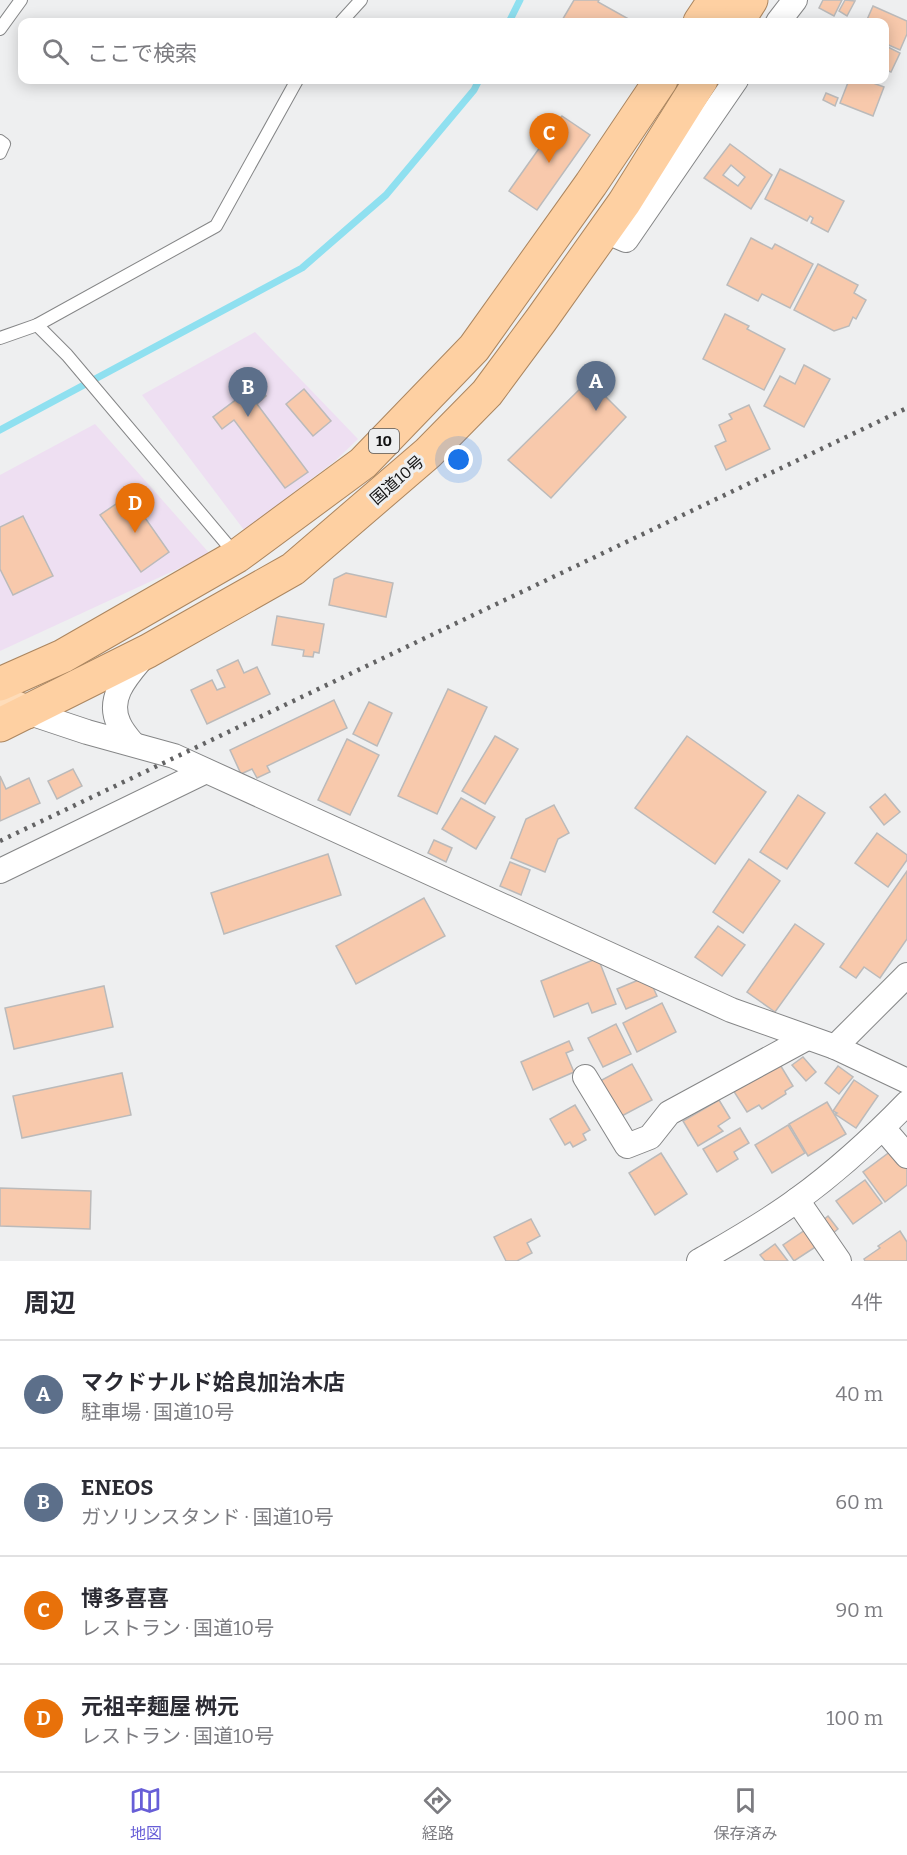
<!DOCTYPE html>
<html lang="ja">
<head>
<meta charset="utf-8">
<style>
  :root { --surface:#fff; --page:#f2f2f3; --text:#2b2b33; --muted:#7c7c81; --line:#e1e1e2; --accent:#675ed7 }
  body { margin:0; font-family:Bitter,"Noto Sans JP",serif; background:var(--page); color:var(--text) }
  .you { position:absolute; left:459px; top:460px; width:21px; height:21px; margin:-15px; border:4px solid #fff; border-radius:50%; background:#1a73e8; box-shadow:0 0 0 9px #1a73e833 }
  .badge { display:grid; place-items:center; width:39px; height:39px; border-radius:50%; background:var(--accent); color:#fff; font-size:20px; font-weight:700 }
  .pin { position:absolute; translate:-50% -50px; filter:drop-shadow(0 2px 3px #0008) }
  .pin::after { content:''; position:absolute; top:32px; width:21px; height:18px; background:inherit; clip-path:polygon(0 0,100% 0,50% 100%) }
  .list { margin:0; padding:0; list-style:none }
  h2 { display:flex; justify-content:space-between; align-items:center; height:78px; margin:0; padding:0 24px; font-size:26px }
  h2 small { font-size:20px; font-weight:400; color:var(--muted) }
  .list li { display:grid; grid-template-columns:39px 1fr auto; gap:18px; align-items:center; box-sizing:border-box; height:108px; padding:0 24px; border-top:2px solid var(--line) }
  .list b { display:block; font-size:22px; white-space:nowrap }
  .list p { margin:0; font-size:20px; white-space:nowrap; color:var(--muted) }
  .list em { font-size:20px; font-style:normal; color:var(--muted) }
  .icon { flex:none; width:33px; height:33px; fill:none; stroke:currentColor; stroke-width:2; stroke-linecap:round; stroke-linejoin:round }
  .map { position:relative; flex:none; width:907px; height:1261px; overflow:hidden }
  .search { position:absolute; background:var(--surface); box-shadow:0 3px 15px #0003; left:18px; right:18px; top:18px; height:66px; display:flex; align-items:center; gap:15px; box-sizing:border-box; padding:0 21px; border-radius:12px; color:var(--muted); font-size:22px }
  .sheet { height:510px; background:var(--surface) }
  nav { display:flex; justify-content:space-around; align-items:center; box-sizing:border-box; height:84px; border-top:2px solid var(--line); background:var(--surface); font-size:16px; color:var(--muted) }
  nav a { display:grid; justify-items:center; gap:3px }
  nav .on { color:var(--accent) }
  .map>svg:first-child { display:block }
</style>
</head>
<body>
<div class="map">
<svg width="907" height="1261" viewBox="0 0 907 1261">
  <rect width="100%" height="100%" fill="#eeeff0"/>
  <g fill="#eedff2">
    <path d="M255,332L358,439L335,461L244,530L142,395Z"/>
    <path d="M95,424L210,554L0,651V475Z"/>
  </g>
  <g fill="none" stroke-linecap="round" stroke-linejoin="round">
    <g stroke="#8fe0f0" stroke-width="7">
      <path d="M509,22L520,0"/>
      <path d="M0,430L302,268L386,195L474,90L479,80"/>
    </g>
  </g>
  <g fill="#f8c9ac" stroke="#bbbaba" stroke-width="1.5" fill-rule="evenodd">
    <path d="M574,0H599L598,2L634,22H561Z"/>
    <path d="M823,0H842L834,16L819,8Z"/>
    <path d="M845,0L855,1L847,16L839,11Z"/>
    <path d="M873,6L907,21V34L900,50L884,43V22H866Z"/>
    <path d="M884,45L900,53L891,72L884,69Z"/>
    <path d="M849,80H865L884,87L873,116L840,103Z"/>
    <path d="M826,93L838,98L835,106L823,100Z"/>
    <path d="M562,116L590,135L537,210L509,191Z"/>
    <path d="M730,144L772,175L751,209L704,178ZM731,165L745,177L738,186L723,175Z"/>
    <path d="M780,169L844,201L828,232L811,223L813,218L810,216L807,221L765,199Z"/>
    <path d="M751,238L772,249L775,244L813,264L790,308L762,294L758,301L727,285Z"/>
    <path d="M818,264L858,285L854,293L866,300L856,319L853,317L849,326L834,331L794,310Z"/>
    <path d="M725,314L749,326L747,329L785,349L764,390L703,359Z"/>
    <path d="M804,365L830,379L804,427L764,406L780,376L795,384Z"/>
    <path d="M589,380L626,417L551,498L508,460Z"/>
    <path d="M257,384L266,396L257,404L308,472L285,488L234,420L222,429L213,417Z"/>
    <path d="M304,389L331,421L313,436L286,404Z"/>
    <path d="M749,405L770,449L726,470L715,446L726,441L719,425L732,419L729,414Z"/>
    <path d="M129,495L169,552L141,572L100,515Z"/>
    <path d="M23,516L53,576L13,595L0,569V527Z"/>
    <path d="M346,573L393,583L386,617L329,605L334,579Z"/>
    <path d="M277,616L324,624L319,653L314,652L313,657L303,656L304,650L272,645Z"/>
    <path d="M238,660L244,673L257,667L270,694L207,724L191,690L212,680L217,690L225,687L217,670Z"/>
    <path d="M448,689L487,707L437,814L398,796Z"/>
    <path d="M334,700L347,728L267,766L270,772L257,778L252,769L241,774L230,750Z"/>
    <path d="M369,702L392,713L377,746L353,734Z"/>
    <path d="M495,736L518,749L485,804L462,791Z"/>
    <path d="M687,736L766,792L715,864L635,808Z"/>
    <path d="M347,739L379,755L350,815L318,800Z"/>
    <path d="M73,769L82,786L57,799L48,781Z"/>
    <path d="M0,776L6,789L29,778L40,803L0,821Z"/>
    <path d="M885,794L900,812L884,825L870,807Z"/>
    <path d="M798,795L825,813L787,869L760,852Z"/>
    <path d="M461,798L495,817L476,849L442,829Z"/>
    <path d="M554,805L569,833L558,839L545,872L511,858L526,819Z"/>
    <path d="M877,833L907,855V860L888,887L855,863Z"/>
    <path d="M434,840L452,848L446,862L428,853Z"/>
    <path d="M328,854L341,895L224,934L211,893Z"/>
    <path d="M749,859L780,881L743,933L713,912Z"/>
    <path d="M510,862L530,870L521,895L500,886Z"/>
    <path d="M907,871V939L880,978L864,967L856,978L840,967Z"/>
    <path d="M424,898L445,936L356,984L336,946Z"/>
    <path d="M795,924L824,944L775,1012L747,992Z"/>
    <path d="M718,926L745,945L722,976L695,957Z"/>
    <path d="M598,958L616,1004L592,1013L588,1003L554,1017L541,981Z"/>
    <path d="M648,976L657,996L626,1009L617,989Z"/>
    <path d="M104,986L113,1027L14,1049L5,1008Z"/>
    <path d="M662,1003L676,1032L637,1052L623,1023Z"/>
    <path d="M616,1024L631,1054L603,1067L588,1038Z"/>
    <path d="M569,1041L573,1050L566,1053L574,1072L533,1090L521,1062Z"/>
    <path d="M803,1057L816,1072L806,1081L792,1065Z"/>
    <path d="M779,1063L793,1086L785,1091L786,1094L762,1109L759,1105L747,1112L733,1090Z"/>
    <path d="M632,1064L652,1100L618,1118L598,1082Z"/>
    <path d="M838,1066L853,1077L839,1094L825,1083Z"/>
    <path d="M122,1073L131,1115L22,1138L13,1096Z"/>
    <path d="M854,1080L878,1096L856,1128L835,1114L837,1113L833,1111Z"/>
    <path d="M719,1100L730,1118L718,1126L723,1131L698,1146L683,1121Z"/>
    <path d="M827,1102L846,1134L808,1156L789,1124Z"/>
    <path d="M575,1105L590,1130L583,1134L586,1140L573,1147L570,1142L565,1145L550,1119Z"/>
    <path d="M788,1125L805,1153L772,1173L755,1145Z"/>
    <path d="M740,1128L749,1143L734,1152L738,1159L717,1172L703,1149Z"/>
    <path d="M895,1148L907,1165V1185L885,1202L863,1172Z"/>
    <path d="M661,1153L687,1194L655,1215L629,1173Z"/>
    <path d="M865,1180L882,1203L853,1224L836,1201Z"/>
    <path d="M0,1188L91,1191L90,1229L0,1226Z"/>
    <path d="M828,1216L838,1229L832,1234L822,1221Z"/>
    <path d="M531,1219L540,1236L527,1243L532,1253L517,1261H506L494,1237Z"/>
    <path d="M808,1228L820,1244L794,1261L783,1245Z"/>
    <path d="M900,1231L907,1242V1261H865L864,1259L880,1248L878,1246Z"/>
    <path d="M775,1244L788,1261H765L760,1255Z"/>
  </g>
  <g fill="none" stroke-linecap="round" stroke-linejoin="round">
    <g stroke="#858687" stroke-width="14">
      <g id="service">
        <path d="M341,22L361,0"/>
        <path d="M0,29L21,0"/>
        <path d="M0,141L4,144L0,153"/>
        <path d="M37,325L67,355L236,555"/>
        <path d="M0,338L37,325L216,226L297,80"/>
      </g>
    </g>
    <g stroke="#858687" stroke-width="26">
      <g id="minor">
        <path d="M778,22L795,0"/>
        <path d="M605,231L626,240L736,80"/>
        <path d="M27,712L87,732L174,756L731,1010L835,1047L907,1081"/>
        <path d="M133,744C128,738 122,731 119,724C106,698 127,676 143,657"/>
        <path d="M0,871L206,771"/>
        <path d="M835,1047L907,975"/>
        <path d="M585,1077L627,1146L650,1137L669,1113L807,1038"/>
        <path d="M883,1128L907,1156"/>
        <path d="M797,1200L839,1261"/>
        <path d="M699,1261C732,1242 766,1223 797,1200C834,1173 874,1137 907,1103"/>
      </g>
    </g>
    <g stroke="#ab8660" stroke-width="35">
      <path id="primary" d="M0,702L27,712"/>
    </g>
    <g stroke="#ab8660" stroke-width="35">
      <g id="trunk">
        <path d="M700,22L712,4L718,0"/>
        <path d="M737,22L751,0"/>
        <path d="M0,684L63,656L237,556L363,463L474,348L591,184L661,80"/>
        <path d="M0,725L148,651L293,569L428,453L487,393L541,320L624,203L701,80"/>
      </g>
    </g>
    <use href="#service" stroke="#fff" stroke-width="12"/>
    <use href="#minor" stroke="#fff" stroke-width="24"/>
    <use href="#primary" stroke="#fedcb9" stroke-width="33"/>
    <use href="#trunk" stroke="#fed0a2" stroke-width="33"/>
    <path stroke="#636364" stroke-width="4.5" stroke-dasharray="3 6" stroke-linecap="butt" d="M0,841L907,408"/>
  </g>
  <g text-anchor="middle" dominant-baseline="central" stroke-width="6" stroke-linejoin="round" paint-order="stroke">
    <rect fill="#eeeff0" stroke="#555" stroke-width="1.5" x="369" y="429" width="30" height="24" rx="4.5"/>
    <g font-size="15" font-weight="bold" fill="#131313">
      <text x="384" y="441">10</text>
    </g>
    <g font-size="16" fill="#131313" stroke="#eeeff0">
      <text transform="translate(397 480) rotate(-41)">国道10号</text>
    </g>
  </g>
</svg>
<div class="you"></div>
<div class="pin badge" style="left:596px;top:411px;background:#5c6f8a">A</div>
<div class="pin badge" style="left:248px;top:417px;background:#5c6f8a">B</div>
<div class="pin badge" style="left:549px;top:163px;background:#e8710a">C</div>
<div class="pin badge" style="left:135px;top:533px;background:#e8710a">D</div>
<div class="search"><svg class="icon" aria-label="search" viewBox="0 0 24 24"><circle cx="10" cy="10" r="6"/><path d="M15 15l6 6"/></svg>ここで検索</div>
</div>
<section class="sheet">
<h2>周辺<small>4件</small></h2>
<ul class="list">
<li><span class="badge" style="background:#5c6f8a">A</span><div><b>マクドナルド姶良加治木店</b><p>駐車場 · 国道10号</p></div><em>40 m</em></li>
<li><span class="badge" style="background:#5c6f8a">B</span><div><b>ENEOS</b><p>ガソリンスタンド · 国道10号</p></div><em>60 m</em></li>
<li><span class="badge" style="background:#e8710a">C</span><div><b>博多喜喜</b><p>レストラン · 国道10号</p></div><em>90 m</em></li>
<li><span class="badge" style="background:#e8710a">D</span><div><b>元祖辛麺屋 桝元</b><p>レストラン · 国道10号</p></div><em>100 m</em></li>
</ul>
</section>
<nav>
<a class="on"><svg class="icon" aria-label="map" viewBox="0 0 24 24"><path d="M3 6l6-2 6 2 6-2v14l-6 2-6-2-6 2zM9 4v14M15 6v14"/></svg>地図</a>
<a><svg class="icon" aria-label="directions" viewBox="0 0 24 24"><path d="M12 3l9 9-9 9-9-9zM9 14v-3h6M13 9l2 2-2 2"/></svg>経路</a>
<a><svg class="icon" aria-label="saved" viewBox="0 0 24 24"><path d="M7 4h10v16l-5-4-5 4z"/></svg>保存済み</a>
</nav>
</body>
</html>
